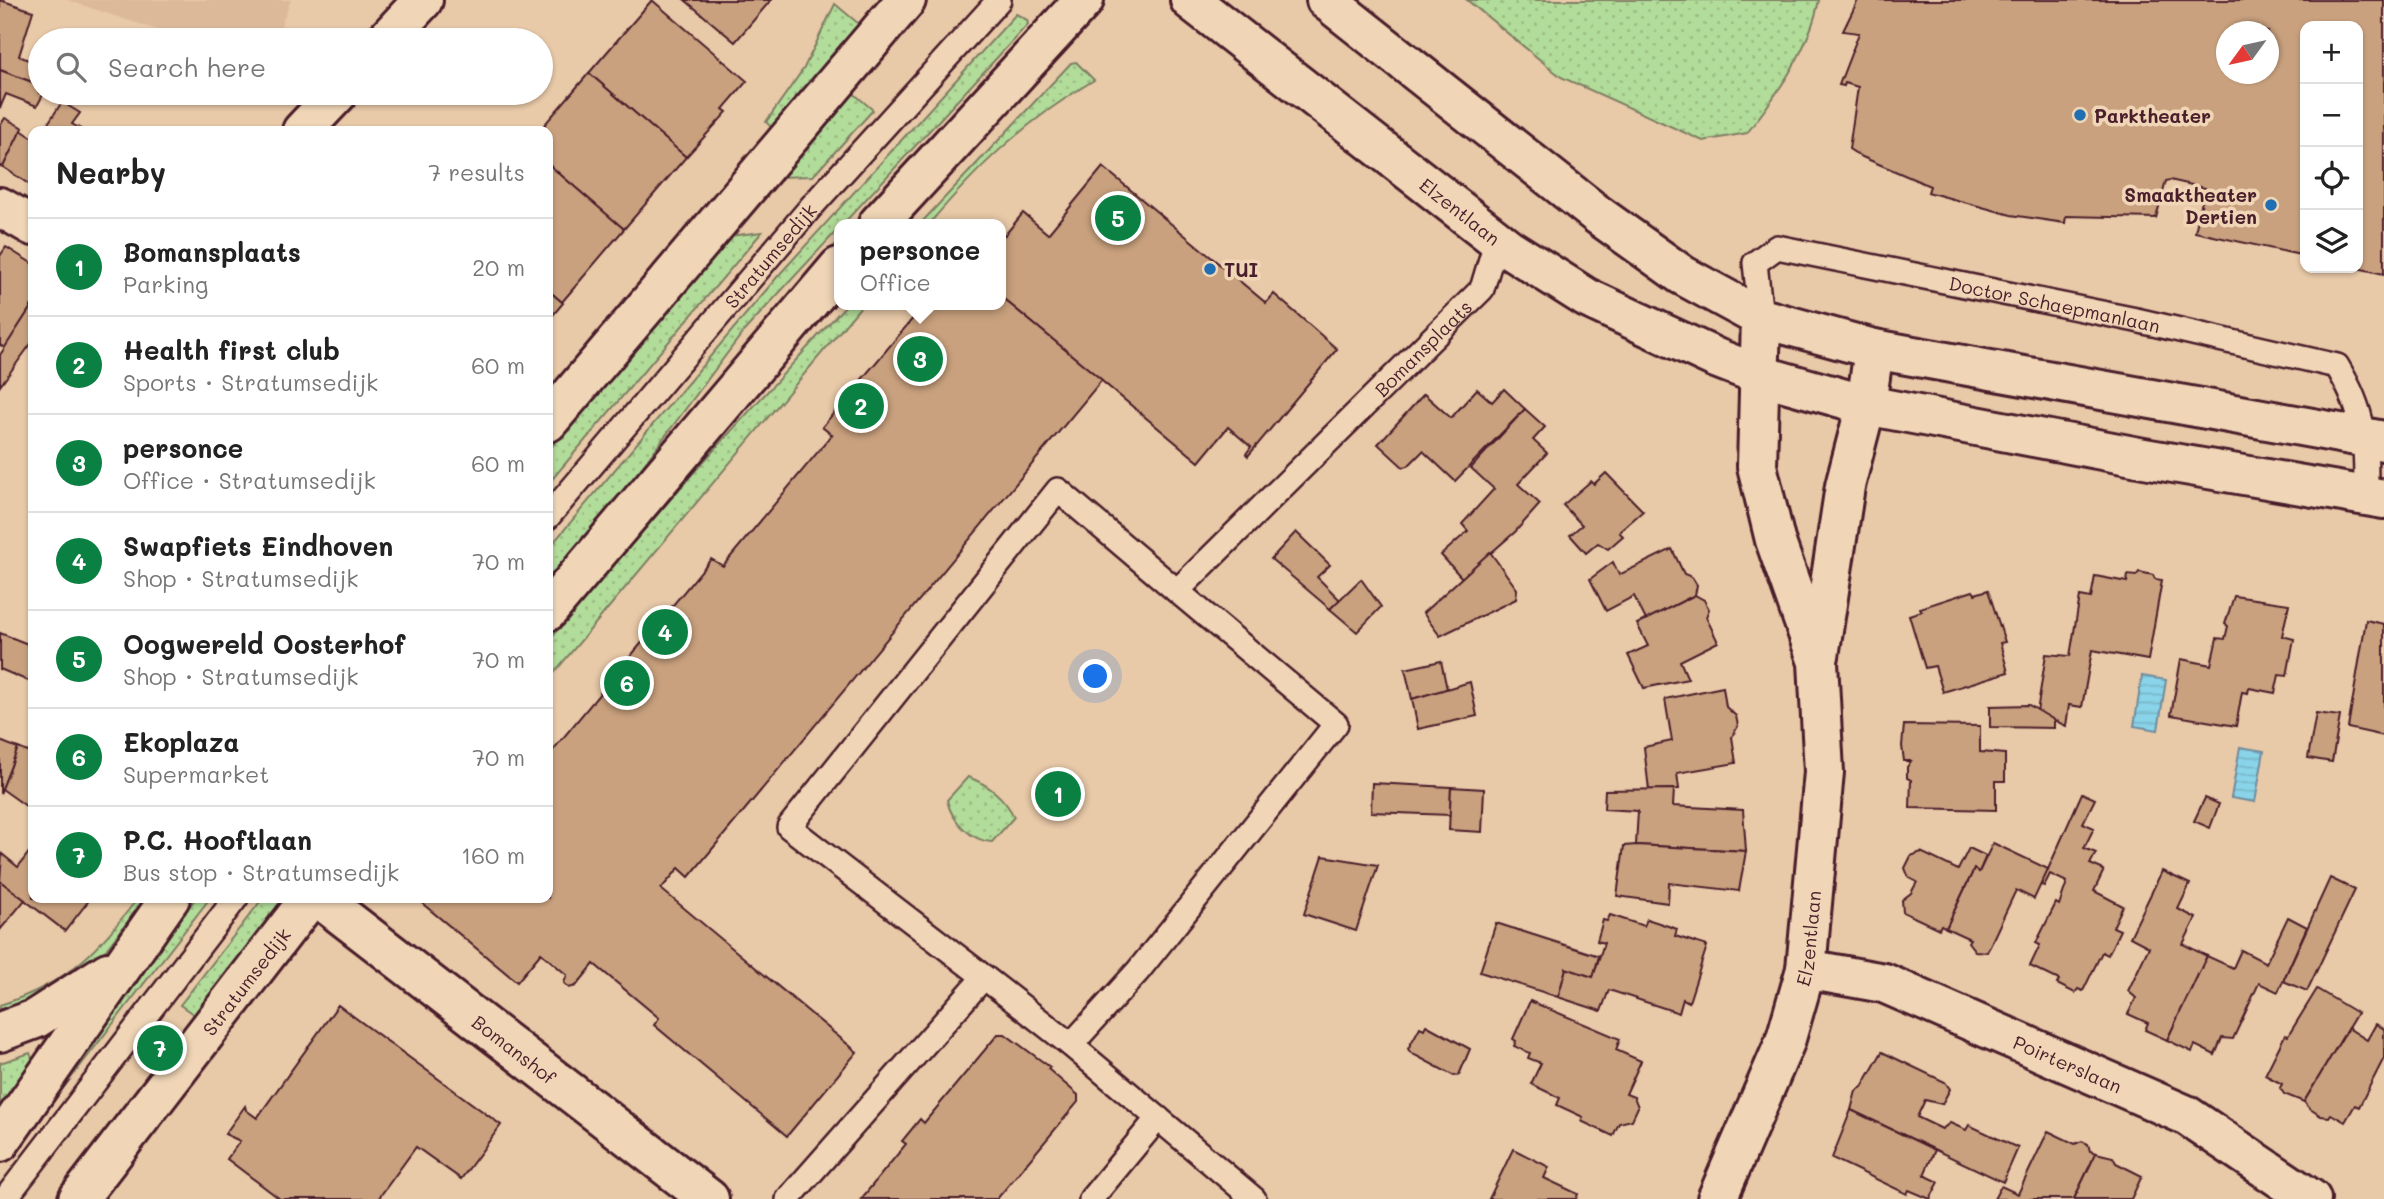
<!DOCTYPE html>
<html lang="en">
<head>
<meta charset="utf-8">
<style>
  :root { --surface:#fff; --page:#f6f6f6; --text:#222; --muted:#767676; --line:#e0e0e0; --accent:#0b8043 }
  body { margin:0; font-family:Mali,sans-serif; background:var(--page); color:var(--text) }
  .controls { position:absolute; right:21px; top:21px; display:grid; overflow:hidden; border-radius:14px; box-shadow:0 2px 5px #0004 }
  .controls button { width:63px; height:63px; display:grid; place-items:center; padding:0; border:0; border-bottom:2px solid var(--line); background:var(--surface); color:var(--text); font:35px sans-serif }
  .compass { position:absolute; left:2216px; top:21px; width:63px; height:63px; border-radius:50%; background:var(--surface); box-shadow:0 2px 5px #0004; rotate:237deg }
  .you { position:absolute; left:1096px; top:677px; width:24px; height:24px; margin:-18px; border:5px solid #fff; border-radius:50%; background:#1a73e8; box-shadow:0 0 0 10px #1a73e833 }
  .badge { display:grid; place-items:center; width:46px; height:46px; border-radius:50%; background:var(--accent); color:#fff; font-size:23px; font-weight:700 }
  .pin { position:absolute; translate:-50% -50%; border:4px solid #fff; box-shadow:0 2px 7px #0006 }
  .popup { position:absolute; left:834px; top:219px; width:172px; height:91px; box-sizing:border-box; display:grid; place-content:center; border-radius:14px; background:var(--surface); filter:drop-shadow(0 2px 5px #0005); font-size:23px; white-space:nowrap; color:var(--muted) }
  .popup b { font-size:26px; color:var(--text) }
  .popup::after { content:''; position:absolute; left:50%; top:100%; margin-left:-14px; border:14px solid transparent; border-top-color:var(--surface) }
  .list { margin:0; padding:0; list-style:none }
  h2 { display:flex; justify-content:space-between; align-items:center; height:91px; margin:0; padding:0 28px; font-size:30px }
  h2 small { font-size:23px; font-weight:400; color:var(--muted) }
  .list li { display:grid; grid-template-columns:46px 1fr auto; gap:21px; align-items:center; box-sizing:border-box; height:98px; padding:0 28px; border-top:2px solid var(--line) }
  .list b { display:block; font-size:26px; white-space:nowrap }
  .list p { margin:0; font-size:23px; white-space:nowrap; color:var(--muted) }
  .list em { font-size:23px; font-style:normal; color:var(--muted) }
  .icon { flex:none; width:38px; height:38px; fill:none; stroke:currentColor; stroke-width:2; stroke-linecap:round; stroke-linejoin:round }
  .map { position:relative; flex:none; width:2384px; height:1199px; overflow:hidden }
  .search { position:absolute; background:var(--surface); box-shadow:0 2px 5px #0004; left:28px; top:28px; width:525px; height:77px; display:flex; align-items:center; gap:18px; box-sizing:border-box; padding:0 24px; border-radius:38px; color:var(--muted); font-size:26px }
  .panel { position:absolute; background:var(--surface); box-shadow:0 2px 5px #0004; left:28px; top:126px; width:525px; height:777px; border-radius:14px }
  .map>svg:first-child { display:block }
</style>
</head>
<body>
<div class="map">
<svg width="2384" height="1199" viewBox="0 0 2384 1199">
  <defs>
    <pattern id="grass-dots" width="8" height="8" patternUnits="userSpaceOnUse" patternTransform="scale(1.75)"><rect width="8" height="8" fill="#b2dc99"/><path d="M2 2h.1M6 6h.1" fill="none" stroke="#9bbc84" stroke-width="1.8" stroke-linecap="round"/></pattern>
    <pattern id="water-rules" width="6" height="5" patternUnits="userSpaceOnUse" patternTransform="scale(1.75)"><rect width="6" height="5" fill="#89d4e9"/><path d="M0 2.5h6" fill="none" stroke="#78b6c8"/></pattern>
  </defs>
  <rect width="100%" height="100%" fill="#e8c9a8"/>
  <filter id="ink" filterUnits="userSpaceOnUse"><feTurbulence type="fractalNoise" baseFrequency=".0143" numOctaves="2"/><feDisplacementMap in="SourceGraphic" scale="14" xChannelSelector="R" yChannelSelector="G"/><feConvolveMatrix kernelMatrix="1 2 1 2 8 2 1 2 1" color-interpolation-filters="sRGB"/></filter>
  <g filter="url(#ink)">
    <path fill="#dcba99" d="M67,0H291L275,40H187Z"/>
    <g fill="url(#grass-dots)" stroke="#7e7e62" stroke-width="2">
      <path d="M1467,0H1819C1809,50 1778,93 1747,133L1703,141L1561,77Z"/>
      <path d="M835,4L859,24L771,127L766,122L804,68Z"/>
      <path d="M1016,14L1027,20L1028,24L744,331L627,487L548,582V549L778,276Z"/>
      <path d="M1076,62L1094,80C1026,121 980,164 929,224H920L1071,63Z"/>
      <path d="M852,92L873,110L813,176L778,177Z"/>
      <path d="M762,232L548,484V451L729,236Z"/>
      <path d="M846,305H862L548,680V641L695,471Z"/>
      <path d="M968,777C988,784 1005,798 1014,817L992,842C971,841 951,820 947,800Z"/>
      <path d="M138,898H146L94,965L0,1023V1005C69,983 95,953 138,898Z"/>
      <path d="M196,898H210L34,1126L26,1121Z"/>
      <path d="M263,898H288L196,1016L180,1005Z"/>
      <path d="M30,1053L36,1069L4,1107L0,1104V1063Z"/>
    </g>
    <g fill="url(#water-rules)" stroke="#708c9d" stroke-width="2">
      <path d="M2142,676L2166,680L2158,730L2134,726Z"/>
      <path d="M2240,747L2264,751L2255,802L2231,798Z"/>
    </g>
    <g fill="#c9a17e" stroke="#4a1f2b" stroke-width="2" fill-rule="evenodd">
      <path d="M0,0L33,11L19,56L40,65V85L0,70Z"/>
      <path d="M652,0L747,81L723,109L727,112L686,157L589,73Z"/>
      <path d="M685,0H771L735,42Z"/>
      <path d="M1858,0H2384V274L2357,268L2358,26H2305V256L2195,232L2205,188L2170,180L2166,181L2156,218L2066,216L2065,223L2011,215L1931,193L1928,192L1930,186L1860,156L1849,149L1858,87L1845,83L1844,86L1839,85L1859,33L1843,31ZM2226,32H2268V74H2226Z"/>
      <path d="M0,70L40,85V93H44L37,106L6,94L0,108Z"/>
      <path d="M589,73L686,157L624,229L548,164V131H539Z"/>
      <path d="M62,102L80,113L72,124L84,131H43Z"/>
      <path d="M5,118L23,128L3,167L0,166V126Z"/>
      <path d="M21,130L33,138V187L3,167Z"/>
      <path d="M548,164L624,229L562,302L548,290Z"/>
      <path d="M1103,167L1266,303L1274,294L1337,349L1248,456L1246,454L1251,447L1228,427L1199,462L1000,296V231L1005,235L1023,213L1048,234Z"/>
      <path d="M6,247L33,264V304L5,348L0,345V256Z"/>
      <path d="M548,290L563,303L548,321Z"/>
      <path d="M1000,296L1102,380L689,877L679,868L661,889L857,1052L787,1136L654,1025L659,1018L594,964L576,986L569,988L564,983L567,975L541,953L517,982L423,904L428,898H548V756L711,559L723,566L832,435L822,427L924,305H1000Z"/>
      <path d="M33,304V341L0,386V355Z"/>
      <path d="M1477,389L1492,402L1504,389L1525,409L1455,481L1423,451L1408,466L1403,467L1378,444L1424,394L1451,418Z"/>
      <path d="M1525,409L1545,427L1533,440L1547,453L1518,484L1540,504L1515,532L1462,578L1441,555L1468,531L1462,524L1494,489L1471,468Z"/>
      <path d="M1606,473L1643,511L1619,532L1623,536L1608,549L1598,543L1586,553L1570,535L1582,525L1563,505L1591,481L1594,484Z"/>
      <path d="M1296,532L1330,565L1317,577L1340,600L1330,609L1271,559Z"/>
      <path d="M1672,549L1684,574L1692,577L1697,585L1695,595L1646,620L1634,596L1606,611L1590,579L1613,562L1619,575Z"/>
      <path d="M1490,552L1517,589L1516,599L1440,636L1423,613Z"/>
      <path d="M2139,572L2153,575L2155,579L2162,580L2148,660L2092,650L2082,707L2069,705L2066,726L2037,712L2046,654L2070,656L2080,596L2091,598L2095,576L2127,582L2128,575L2136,576Z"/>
      <path d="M1361,579L1381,607L1357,632L1330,609Z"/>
      <path d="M1988,590L2005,642L2000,643L2008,672L1943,692L1935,666L1925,668L1909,615L1922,611L1920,608L1973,591L1975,594Z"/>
      <path d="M1695,595L1704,600L1709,609L1706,617L1718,642L1680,661L1688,679L1644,688L1628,655L1648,646L1637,624Z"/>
      <path d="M2234,596L2289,604L2282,636L2294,639L2287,676L2279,675L2275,693L2249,688L2248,693L2242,692L2236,726L2171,715L2181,659L2211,665L2217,638L2225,639L2228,626L2225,624Z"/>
      <path d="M2366,620L2384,624V736L2348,728Z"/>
      <path d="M0,633L33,646V683L0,669Z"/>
      <path d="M1441,661L1447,689L1412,699L1405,669Z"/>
      <path d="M1470,682L1477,716L1418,729L1412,699Z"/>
      <path d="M1723,687L1726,707L1736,716L1738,726L1732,737L1736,763L1677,773L1679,789L1649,790L1644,747L1672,741L1665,699Z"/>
      <path d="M2029,705L2054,720V728L1990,727V706Z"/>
      <path d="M2316,713L2340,716L2332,762L2308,758Z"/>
      <path d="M1904,725L1980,726V752L2005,754V781H1996V810L1910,808L1911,780L1907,778V767L1911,761H1904L1902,746Z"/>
      <path d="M0,741L18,748L0,794Z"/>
      <path d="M18,748L33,754V811L2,789Z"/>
      <path d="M1372,783L1451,787L1450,815L1371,812Z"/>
      <path d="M1451,787L1484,789L1482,832L1449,830Z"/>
      <path d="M1674,789L1673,806L1743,810L1746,851L1636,845L1638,811L1604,809L1605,790Z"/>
      <path d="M2082,793L2095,799L2083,823L2094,828L2084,848L2096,853L2090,864L2104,870L2094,891L2123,906L2113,927L2120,930L2108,955L2102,952L2083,991L2078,989L2075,993L2057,984L2059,980L2030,966L2040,945L2036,943L2056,903L2059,905L2067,882L2050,874L2044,886L2041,885Z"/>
      <path d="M2205,798L2219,804L2210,828L2194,821Z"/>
      <path d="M1993,843L2048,869L2034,899L2016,890L1987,952L1975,951L1968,942L1970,939L1946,928L1974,869L1979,872Z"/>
      <path d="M1636,845L1746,851L1739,891L1669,883L1668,903L1617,896L1624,846Z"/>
      <path d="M1969,848L1986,856L1979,872L1974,869L1946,928L1941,925L1939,929L1903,912L1902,900L1911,893L1917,882L1909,878L1905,868L1911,856L1921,852L1958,870Z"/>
      <path d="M30,851L33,854V898L90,899L65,931L0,881L2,854L18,867Z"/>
      <path d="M1323,856L1378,865L1356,931L1304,914Z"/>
      <path d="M2162,871L2190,884L2178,909L2196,918L2183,944L2207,956L2167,1040L2145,1030L2148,1023L2128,1014L2136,998L2128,991L2149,947L2130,937Z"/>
      <path d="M2330,878L2355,890L2307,991L2283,981Z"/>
      <path d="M0,881L25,900L0,930Z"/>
      <path d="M1610,915L1644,926L1647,919L1677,929L1675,936L1707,946L1689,1002L1683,999L1679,1013L1609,990L1601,1011L1558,997L1566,968L1593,977L1604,943L1597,941L1603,920L1607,921Z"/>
      <path d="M2288,917L2307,927L2283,981L2278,992L2259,983L2233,1039L2222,1038L2215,1055L2195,1045L2192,1052L2167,1040L2207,956L2233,968L2241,950L2266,963Z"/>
      <path d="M1496,923L1599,956L1593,977L1566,968L1558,997L1480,972Z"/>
      <path d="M2317,989L2357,1013L2304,1102L2284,1094L2280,1088L2282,1084L2265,1075L2285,1035L2288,1036Z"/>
      <path d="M1530,1001L1620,1039L1616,1050L1641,1061L1626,1094L1634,1097L1638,1107L1632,1120L1619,1123L1613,1136L1581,1121L1583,1117L1557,1105L1560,1098L1531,1084L1541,1063L1528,1058L1530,1053L1514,1046L1516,1041L1513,1039Z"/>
      <path d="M338,1005L501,1125L461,1179L416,1147L378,1199H280L227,1159L240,1141L225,1134L245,1106L246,1110L257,1118Z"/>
      <path d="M2376,1024L2384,1029V1058L2359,1107L2355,1105L2345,1122L2331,1114L2329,1117L2321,1116L2310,1109L2304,1102L2348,1028L2367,1040Z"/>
      <path d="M1426,1025L1470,1049L1459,1075L1454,1076L1411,1053L1408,1049L1420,1027L1424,1029Z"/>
      <path d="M998,1034H1005L1050,1067L1048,1069L1078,1095V1102L997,1199H861L906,1144L902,1141L920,1119L924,1123Z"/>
      <path d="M1882,1052L1945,1082L1950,1089L1942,1104L1925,1100L1917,1117L1942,1129L1950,1123L1966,1130L1969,1125L2018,1148L2003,1182L1851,1110L1856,1091L1862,1087Z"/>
      <path d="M1851,1110L1935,1150L1924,1175L1939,1182L1930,1199L1909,1190L1907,1194L1832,1158Z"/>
      <path d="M2048,1131L2075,1144L2082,1141L2088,1144L2090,1151L2096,1153L2074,1199H1994L2001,1186L2018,1194Z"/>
      <path d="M1513,1149L1549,1167L1544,1178L1578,1194L1576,1199H1489Z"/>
      <path d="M2096,1153L2113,1157L2116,1163L2142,1176L2131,1199H2074Z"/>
    </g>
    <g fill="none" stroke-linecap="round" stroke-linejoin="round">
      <g stroke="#4a1f2b" stroke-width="28">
        <g id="lane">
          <path id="s1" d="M1761,318L1755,263L1777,247L2136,320L2337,366C2366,414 2366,441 2366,496"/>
          <path id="s2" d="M548,517L811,207L999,0"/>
          <path d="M984,977L789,827L1058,490L1177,591"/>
          <path d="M1071,1045L1254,1199"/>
          <path d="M5,1199L236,898"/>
          <path id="s3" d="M788,1199L984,977L1071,1045L1138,971L1336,724L1177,591L1482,289L1497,239"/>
          <path d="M1091,1199L1158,1118"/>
        </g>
      </g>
      <g stroke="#4a1f2b" stroke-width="44">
        <g id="street">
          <path d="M386,40L423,0"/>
          <path d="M302,131L338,93"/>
          <path d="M0,207L33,226"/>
          <path d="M1819,656L1845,486L1866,405L1874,349"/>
          <path id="s4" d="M319,898L709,1199"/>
          <path id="s5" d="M1806,969L1884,983L2186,1115L2311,1199"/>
          <path id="s6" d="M1717,1199L1785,1042L1806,969L1824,772L1818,662L1775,540L1757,466L1761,318"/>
        </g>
      </g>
      <g stroke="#4a1f2b" stroke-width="44">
        <g id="secondary">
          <path id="s7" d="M1190,0L1508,248L1587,298L1716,358L1760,375L1866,405L2144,458L2384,499"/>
          <path d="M1326,0L1598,215L1682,275L1761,318L1874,349L2384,441"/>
          <path d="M878,224L1084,0"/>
          <path d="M548,422L906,0"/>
          <path d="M548,611L839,267"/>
          <path d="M0,1032L35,1019L108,972"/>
          <path d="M0,1142L170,898"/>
          <path id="s8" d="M78,1199L310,898"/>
        </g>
      </g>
      <use href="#lane" stroke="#f0d6b7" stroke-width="23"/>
      <use href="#street" stroke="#f0d6b7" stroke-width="38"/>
      <use href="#secondary" stroke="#f0d6b7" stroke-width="38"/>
    </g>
  </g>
  <g fill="#1f6fb2" stroke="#f0d6b7" stroke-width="2.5">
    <circle cx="2080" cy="115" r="7"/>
    <circle cx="2271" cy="205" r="7"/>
    <circle cx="1210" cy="269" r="7"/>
  </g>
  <g text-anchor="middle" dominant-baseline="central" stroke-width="7" stroke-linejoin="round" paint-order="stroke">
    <g font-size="19" font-weight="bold" fill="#4a1f2b" stroke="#f0d6b7" text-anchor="start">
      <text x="2094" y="115">Parktheater</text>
      <text x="2257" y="194" text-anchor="end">Smaaktheater<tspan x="2257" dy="22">Dertien</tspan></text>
      <text x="1224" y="269">TUI</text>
    </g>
    <g font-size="19" fill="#4a1f2b" stroke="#f0d6b7">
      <text stroke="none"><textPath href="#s7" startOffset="343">Elzentlaan</textPath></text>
      <text stroke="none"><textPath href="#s2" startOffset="343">Stratumsedijk</textPath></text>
      <text stroke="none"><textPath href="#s1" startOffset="366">Doctor Schaepmanlaan</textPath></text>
      <text stroke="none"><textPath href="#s3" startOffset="1376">Bomansplaats</textPath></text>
      <text stroke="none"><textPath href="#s6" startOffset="278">Elzentlaan</textPath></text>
      <text stroke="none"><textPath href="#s8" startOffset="275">Stratumsedijk</textPath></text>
      <text stroke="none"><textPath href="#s4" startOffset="247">Bomanshof</textPath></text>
      <text stroke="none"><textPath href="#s5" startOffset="280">Poirterslaan</textPath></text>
    </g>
  </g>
</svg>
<div class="controls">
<button>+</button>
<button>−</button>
<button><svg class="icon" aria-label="locate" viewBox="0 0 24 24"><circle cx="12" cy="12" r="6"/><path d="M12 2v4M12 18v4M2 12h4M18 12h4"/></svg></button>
<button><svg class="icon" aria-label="layers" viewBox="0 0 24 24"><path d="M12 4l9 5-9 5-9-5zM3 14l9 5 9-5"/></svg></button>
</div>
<svg class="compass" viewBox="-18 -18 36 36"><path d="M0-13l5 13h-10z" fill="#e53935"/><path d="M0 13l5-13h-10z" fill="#767676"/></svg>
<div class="you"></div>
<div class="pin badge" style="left:1058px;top:794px">1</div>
<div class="pin badge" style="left:861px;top:406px">2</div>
<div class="pin badge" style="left:920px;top:359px">3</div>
<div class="popup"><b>personce</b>Office</div>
<div class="pin badge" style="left:665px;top:632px">4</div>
<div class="pin badge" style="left:1118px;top:218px">5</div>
<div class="pin badge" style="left:627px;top:683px">6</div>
<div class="pin badge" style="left:160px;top:1048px">7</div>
<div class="search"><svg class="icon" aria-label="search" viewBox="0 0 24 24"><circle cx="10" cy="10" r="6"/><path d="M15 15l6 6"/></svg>Search here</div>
<section class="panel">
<h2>Nearby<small>7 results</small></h2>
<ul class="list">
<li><span class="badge">1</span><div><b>Bomansplaats</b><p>Parking</p></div><em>20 m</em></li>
<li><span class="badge">2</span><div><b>Health first club</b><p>Sports · Stratumsedijk</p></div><em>60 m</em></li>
<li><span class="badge">3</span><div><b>personce</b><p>Office · Stratumsedijk</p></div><em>60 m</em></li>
<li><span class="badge">4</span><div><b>Swapfiets Eindhoven</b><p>Shop · Stratumsedijk</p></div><em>70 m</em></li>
<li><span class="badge">5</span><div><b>Oogwereld Oosterhof</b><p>Shop · Stratumsedijk</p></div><em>70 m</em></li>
<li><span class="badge">6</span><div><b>Ekoplaza</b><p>Supermarket</p></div><em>70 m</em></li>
<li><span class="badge">7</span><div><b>P.C. Hooftlaan</b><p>Bus stop · Stratumsedijk</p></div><em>160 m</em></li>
</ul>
</section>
</div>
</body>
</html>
